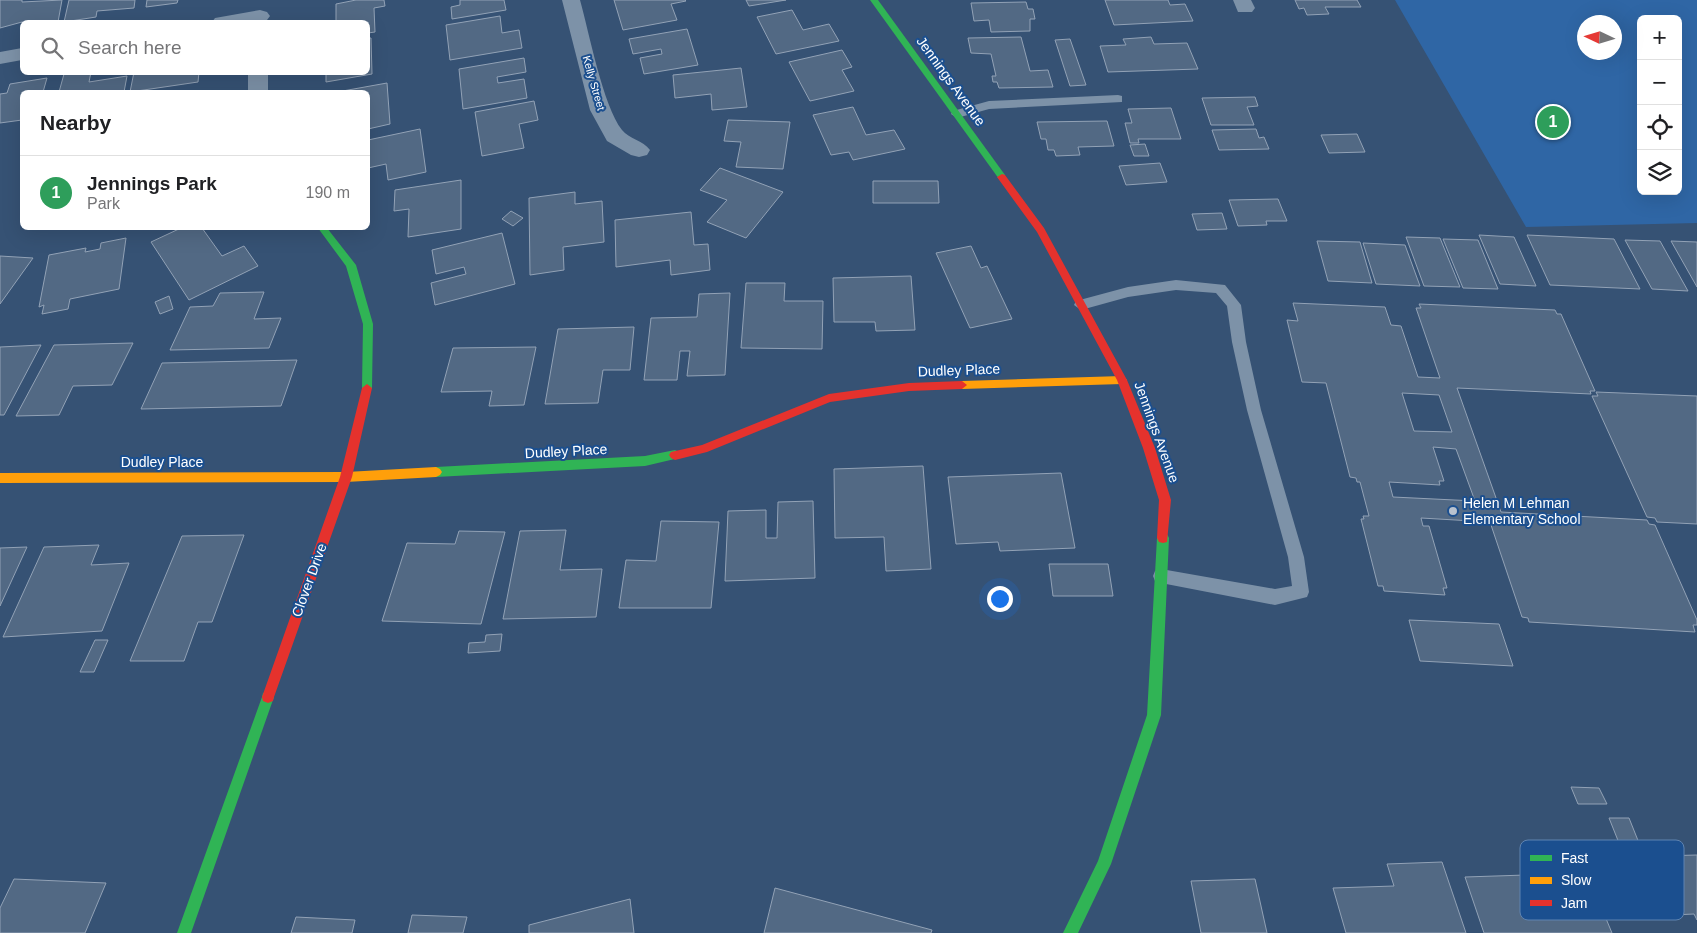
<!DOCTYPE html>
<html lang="en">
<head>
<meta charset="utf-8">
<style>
  :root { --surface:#fff; --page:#f2f2f2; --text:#202124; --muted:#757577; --line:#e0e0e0; --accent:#db2777 }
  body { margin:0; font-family:Helvetica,sans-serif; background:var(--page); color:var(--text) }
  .controls { position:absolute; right:15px; top:15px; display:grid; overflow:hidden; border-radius:8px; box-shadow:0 5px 20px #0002 }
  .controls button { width:45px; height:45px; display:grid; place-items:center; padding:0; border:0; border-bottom:1px solid var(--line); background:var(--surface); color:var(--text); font:25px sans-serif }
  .compass { position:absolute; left:1577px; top:15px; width:45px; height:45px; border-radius:50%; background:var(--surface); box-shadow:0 5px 20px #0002; rotate:274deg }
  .you { position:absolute; left:999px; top:598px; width:18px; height:18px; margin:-12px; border:4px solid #fff; border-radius:50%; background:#1a73e8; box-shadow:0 0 0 8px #1a73e833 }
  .badge { display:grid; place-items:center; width:32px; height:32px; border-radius:50%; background:var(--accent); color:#fff; font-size:16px; font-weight:700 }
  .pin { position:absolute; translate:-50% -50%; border:2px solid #fff; box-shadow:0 1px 5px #0006 }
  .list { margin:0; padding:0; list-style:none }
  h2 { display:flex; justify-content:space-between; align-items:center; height:65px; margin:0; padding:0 20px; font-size:21px }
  h2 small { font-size:16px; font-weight:400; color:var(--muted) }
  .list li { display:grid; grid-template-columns:32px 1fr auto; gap:15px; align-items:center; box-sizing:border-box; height:75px; padding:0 20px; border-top:1px solid var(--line) }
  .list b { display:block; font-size:19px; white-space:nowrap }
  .list p { margin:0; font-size:16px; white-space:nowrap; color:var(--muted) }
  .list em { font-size:16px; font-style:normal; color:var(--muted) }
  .icon { flex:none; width:28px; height:28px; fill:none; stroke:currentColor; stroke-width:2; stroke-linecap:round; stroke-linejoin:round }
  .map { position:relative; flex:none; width:1697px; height:933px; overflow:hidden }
  .search { position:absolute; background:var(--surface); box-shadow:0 5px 20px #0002; left:20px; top:20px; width:350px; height:55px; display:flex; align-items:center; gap:12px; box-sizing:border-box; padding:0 18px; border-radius:8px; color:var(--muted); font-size:19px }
  .panel { position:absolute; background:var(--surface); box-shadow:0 5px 20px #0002; left:20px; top:90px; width:350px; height:140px; border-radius:8px }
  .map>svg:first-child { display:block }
</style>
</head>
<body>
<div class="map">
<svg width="1697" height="933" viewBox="0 0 1697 933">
  <rect width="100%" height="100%" fill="#365274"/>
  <path fill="#2f66a5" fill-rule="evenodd" d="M1395,0H1697V223L1526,227ZM1641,19H1678V191H1641ZM1584,22H1614V52H1584Z"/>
  <g fill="#526984" stroke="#92a2b6" fill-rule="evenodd">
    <path d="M0,0H22V2L62,0L58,22H22L0,28Z"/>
    <path d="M69,0H135L134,8L97,11L96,17L64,22Z"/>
    <path d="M147,0H178L177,3L146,7Z"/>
    <path d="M356,0H384L385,6L374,8L375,32L368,33V22H336V4Z"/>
    <path d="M460,0H504L506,10L452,19L451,7L460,5Z"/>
    <path d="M614,0H685L686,1L671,4L677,20L623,30Z"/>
    <path d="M746,0H786L749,6Z"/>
    <path d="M1105,0H1168L1170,5L1185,4L1193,21L1114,25Z"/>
    <path d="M1295,0H1357L1361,7H1325L1329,14L1307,15L1304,8L1299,9Z"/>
    <path d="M1026,2L1028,9H1033L1035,19H1030V31L991,32L989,20L974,21L971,3Z"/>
    <path d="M792,10L803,30L829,24L839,41L776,54L757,17Z"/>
    <path d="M500,16L502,33L519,30L522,48L450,60L446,25Z"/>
    <path d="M687,29L698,65L644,74L640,58L662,54L661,49L633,54L629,39Z"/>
    <path d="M1021,37L1030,71L1048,70L1053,87L999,88L997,82H993L992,76H996L991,54L971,53L968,38Z"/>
    <path d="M1151,37L1154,44L1187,43L1198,69L1108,72L1100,46L1126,45L1123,39Z"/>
    <path d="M368,38H371L372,74L326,82V72H368Z"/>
    <path d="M1070,39L1086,85L1070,86L1055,40Z"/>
    <path d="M842,50L852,67L842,70L854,91L810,101L789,62Z"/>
    <path d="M524,58L526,72L497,77L498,83L524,79L527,98L463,109L459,69Z"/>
    <path d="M741,68L747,107L712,110L711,94L675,98L673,75Z"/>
    <path d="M76,72H91L89,82L127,76L124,92H59L64,74Z"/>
    <path d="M134,72H199L198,82L130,92Z"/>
    <path d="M47,78L43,92H22V120L0,123V94L7,93L10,84Z"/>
    <path d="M387,83L390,124L368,129V92H337Z"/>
    <path d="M1255,97L1258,106L1247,107L1254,125H1211L1202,98Z"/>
    <path d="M534,101L538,120L519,124L524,148L482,156L475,112Z"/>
    <path d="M853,107L866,135L894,130L905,149L853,160L849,152L831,155L813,115Z"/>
    <path d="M1171,108L1181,139H1138L1139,143H1130L1125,123H1132L1128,109Z"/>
    <path d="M728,120L790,122L783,169L736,167L741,142L724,141Z"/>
    <path d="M1107,121L1114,146L1078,147L1080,155L1056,156L1054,150H1048L1046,139H1041L1037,122Z"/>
    <path d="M420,129L426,172L388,180L386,164L368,168V140Z"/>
    <path d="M1256,129L1259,138L1264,137L1269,149L1219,150L1212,130Z"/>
    <path d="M1357,134L1365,152L1329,153L1321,135Z"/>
    <path d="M1145,144L1149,156H1134L1130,145Z"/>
    <path d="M1160,163L1167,182L1126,185L1119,166Z"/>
    <path d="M720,168L783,192L746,238L707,222L727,200L700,190Z"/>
    <path d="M461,180V229L408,237L409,209L394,211L395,190Z"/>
    <path d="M873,181H938L939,203H873Z"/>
    <path d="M575,192V204L602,201L604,242L563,247L564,270L530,275L529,198Z"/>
    <path d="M1278,199L1287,221H1266L1267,225L1238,226L1229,200Z"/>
    <path d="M511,211L523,218L513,226L502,219Z"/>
    <path d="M691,212L694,245L708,244L710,270L671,275L670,260L616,267L615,220Z"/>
    <path d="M1222,213L1227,229L1197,230L1192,214Z"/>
    <path d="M181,228H202L222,256L244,246L258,266L189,300L151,242Z"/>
    <path d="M502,233L515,284L435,305L431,283L466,274L464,267L436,274L432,250Z"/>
    <path d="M1479,235L1514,237L1536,286L1500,284Z"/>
    <path d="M1527,235L1614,239L1640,289L1550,285Z"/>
    <path d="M1406,237L1440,238L1460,287L1424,286Z"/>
    <path d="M126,238L119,289L70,299L68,309L42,314L44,305L39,307L49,255L86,248L85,252L100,249L101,243Z"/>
    <path d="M1443,239L1478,240L1498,289L1463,288Z"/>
    <path d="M1625,240L1660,241L1688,291L1652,289Z"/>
    <path d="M1317,241L1360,242L1372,283L1328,281Z"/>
    <path d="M1671,241L1697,242V287Z"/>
    <path d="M1363,243L1405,245L1420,286L1376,284Z"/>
    <path d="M971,246L981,268L987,266L1012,319L970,328L936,253Z"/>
    <path d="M0,256L33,258L0,304Z"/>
    <path d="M911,276L915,330L876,331L875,322H834L833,278Z"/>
    <path d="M746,283H785L784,301H823L822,349L741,348Z"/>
    <path d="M264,292L254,319L281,318L269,348L170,350L190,307L213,306L220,293Z"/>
    <path d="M730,293L725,375L687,376L690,351H680L677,380H644L651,318L697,317L699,294Z"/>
    <path d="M169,296L173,309L160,314L155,302Z"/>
    <path d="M1293,303L1385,307L1391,325L1401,326L1418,377L1440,378L1416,308H1421L1419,304L1555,310L1557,314H1561L1595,391H1590L1591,394L1457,388L1501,512L1647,520L1649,524L1655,525L1697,620V625H1693L1695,632L1529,622L1528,618L1522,617L1490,522L1421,518L1423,526H1429L1447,588H1443L1445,595L1384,591L1383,586H1378L1361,519H1364L1363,516H1369L1360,482H1357L1356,478L1350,477L1326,383L1302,382L1287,320L1298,321ZM1402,393L1439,395L1452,432L1414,431ZM1433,447L1456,449L1475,501L1393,497L1389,482L1440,485L1439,481H1444Z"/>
    <path d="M634,327L630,370H603L598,403L545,404L558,329Z"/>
    <path d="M133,343L112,385L73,386L59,415L16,416L54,345Z"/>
    <path d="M41,345L4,415H0V347Z"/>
    <path d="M536,347L524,405L489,406L492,391L441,392L453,348Z"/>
    <path d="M297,360L281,406L141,409L162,363Z"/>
    <path d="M1596,392L1697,396V524L1657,522L1655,518L1647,517L1592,396H1598Z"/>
    <path d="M923,466L931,569L886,571L884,537L835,538L834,469Z"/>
    <path d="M1061,473L1075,548L1000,551L998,542L956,544L948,477Z"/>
    <path d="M813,501L815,578L725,581L728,511L766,510V538H777L778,502Z"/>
    <path d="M661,521L719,522L711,608H619L626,560L656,561Z"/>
    <path d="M566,530L560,570L602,569L596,617L503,619L520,531Z"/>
    <path d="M459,531L505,532L481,624L382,621L407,543L455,544Z"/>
    <path d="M244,535L212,622H198L184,661H130L182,536Z"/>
    <path d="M99,545L91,565L129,563L102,631L3,637L44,547Z"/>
    <path d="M27,547L0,606V548Z"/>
    <path d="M1049,564H1108L1113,596H1053Z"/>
    <path d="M1409,620L1499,624L1513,666L1420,661Z"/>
    <path d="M502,634L500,651L468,653L469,643L485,642L486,635Z"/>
    <path d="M95,640H108L94,672H80Z"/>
    <path d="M1571,787L1599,788L1607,804H1578Z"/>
    <path d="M1609,818H1629L1639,843H1619Z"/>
    <path d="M1697,855V920L1694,914L1650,916L1624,857Z"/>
    <path d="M1442,862L1466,933H1346L1333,888L1394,886L1387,864Z"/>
    <path d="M1587,873L1612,933H1484L1465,877Z"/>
    <path d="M14,879L106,883L85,933H0V908Z"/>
    <path d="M1255,879L1267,933H1201L1191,881Z"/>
    <path d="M775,888L932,930L931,933H764Z"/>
    <path d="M630,899L634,933H529V925Z"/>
    <path d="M412,915L467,917L463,933H408Z"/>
    <path d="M296,917L355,920L352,933H291Z"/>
  </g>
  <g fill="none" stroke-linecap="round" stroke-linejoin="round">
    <g fill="#7d92a8" fill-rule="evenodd">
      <path d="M1118,95L1122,96V102L989,109L957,118L951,114L953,111L989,101Z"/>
      <path d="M1176,280L1225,285L1241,305L1246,342L1261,410L1304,557L1309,592L1307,597L1275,605L1161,583L1155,581L1153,576L1155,571L1161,569L1275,589L1292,586L1288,557L1247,410L1232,342L1227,306L1216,293L1176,290L1128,297L1081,310L1074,305L1076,301L1128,287Z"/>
    </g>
    <g fill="#7d92a8" fill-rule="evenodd">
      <path d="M562,0H580C589,32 603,106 622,130C629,139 643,140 650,150L647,155L639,157L631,155L607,141L590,110Z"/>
      <path d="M1233,0H1251L1255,8L1252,12H1238Z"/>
      <path d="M260,10L267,12L270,16L267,20L255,22H212L215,18Z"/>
      <path d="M22,48V60L0,64V52Z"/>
      <rect x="248" y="72" width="20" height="20"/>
    </g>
    <g fill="#30b455" fill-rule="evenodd">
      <path d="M870,0H878L1005,175V179H999Z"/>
      <path d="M318,228H327L356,265L373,324L372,388L367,392L362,388L363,324L346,266Z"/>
      <path d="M675,450L679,452L681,455L679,458L645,466L436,477L432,475L430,472L432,469L436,467L645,456Z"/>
      <path d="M1163,533L1167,534L1169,538L1161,715L1111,864L1078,933H1063L1098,861L1147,715L1157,538L1159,534Z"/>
      <path d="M268,691L273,693L274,697L191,933H177L262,697L263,693Z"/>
    </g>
    <g fill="#ff9f0a" fill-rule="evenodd">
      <path d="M1122,376L1127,380L1122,384L962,389L957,385L962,381Z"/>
      <path d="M436,467L440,469L442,472L440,475L436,477L346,482L0,483V473L346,472Z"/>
    </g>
    <g fill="#e5322d" fill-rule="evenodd">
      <path d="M1002,174L1005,175L1044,228L1127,380L1155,448L1171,500L1167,542L1163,543L1159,542L1157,538L1159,500L1143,448L1117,380L1037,232L997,177Z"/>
      <path d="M962,381L967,385L962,389L909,391L830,402L707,452L675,460L671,458L669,455L671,452L702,445L829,394L909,383Z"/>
      <path d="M367,384L372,388L352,477L274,697L273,701L268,703L263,701L262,697L340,477L362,388Z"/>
    </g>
  </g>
  <circle fill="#b9c2ce" stroke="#1b4f8f" stroke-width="2" cx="1453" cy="511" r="5"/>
  <g text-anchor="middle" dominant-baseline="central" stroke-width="4" stroke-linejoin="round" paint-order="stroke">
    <g font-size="11" fill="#fff" stroke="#1b4f8f">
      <text transform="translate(594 83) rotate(74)">Kelly Street</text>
    </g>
    <g font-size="14" fill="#fff" stroke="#1b4f8f">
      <text transform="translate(951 81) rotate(54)">Jennings Avenue</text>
      <text transform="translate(959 370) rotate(-2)">Dudley Place</text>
      <text transform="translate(1157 432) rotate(70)">Jennings Avenue</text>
      <text transform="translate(566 451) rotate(-3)">Dudley Place</text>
      <text x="162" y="462">Dudley Place</text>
      <text transform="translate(309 580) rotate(-70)">Clover Drive</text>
    </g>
    <g font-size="14" fill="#fff" stroke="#1b4f8f" text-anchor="start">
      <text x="1463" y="503">Helen M Lehman<tspan x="1463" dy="16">Elementary School</tspan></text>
    </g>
  </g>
  <rect x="1520" y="840" width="164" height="80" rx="8" fill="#1b4f8f" stroke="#5f84b1" stroke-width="1"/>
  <rect x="1530" y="855" width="22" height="6" fill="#30b455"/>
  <rect x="1530" y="877" width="22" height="7" fill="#ff9f0a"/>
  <rect x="1530" y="900" width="22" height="6" fill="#e5322d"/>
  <g font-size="14" fill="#fff">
    <text x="1561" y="863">Fast</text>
    <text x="1561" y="885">Slow</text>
    <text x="1561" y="908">Jam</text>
  </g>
</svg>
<div class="controls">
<button>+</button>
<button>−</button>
<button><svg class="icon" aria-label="locate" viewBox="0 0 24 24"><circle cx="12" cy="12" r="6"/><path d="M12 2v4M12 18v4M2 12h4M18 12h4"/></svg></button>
<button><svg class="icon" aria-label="layers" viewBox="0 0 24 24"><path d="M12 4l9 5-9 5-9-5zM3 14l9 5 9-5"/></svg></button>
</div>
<svg class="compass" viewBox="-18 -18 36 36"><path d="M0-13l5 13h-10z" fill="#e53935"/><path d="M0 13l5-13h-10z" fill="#757577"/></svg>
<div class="you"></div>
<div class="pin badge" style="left:1553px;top:122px;background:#2e9e5b">1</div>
<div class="search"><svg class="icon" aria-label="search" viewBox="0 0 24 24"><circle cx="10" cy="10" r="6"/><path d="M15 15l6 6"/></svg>Search here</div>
<section class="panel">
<h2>Nearby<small></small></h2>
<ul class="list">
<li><span class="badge" style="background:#2e9e5b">1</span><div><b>Jennings Park</b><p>Park</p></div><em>190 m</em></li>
</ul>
</section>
</div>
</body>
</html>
